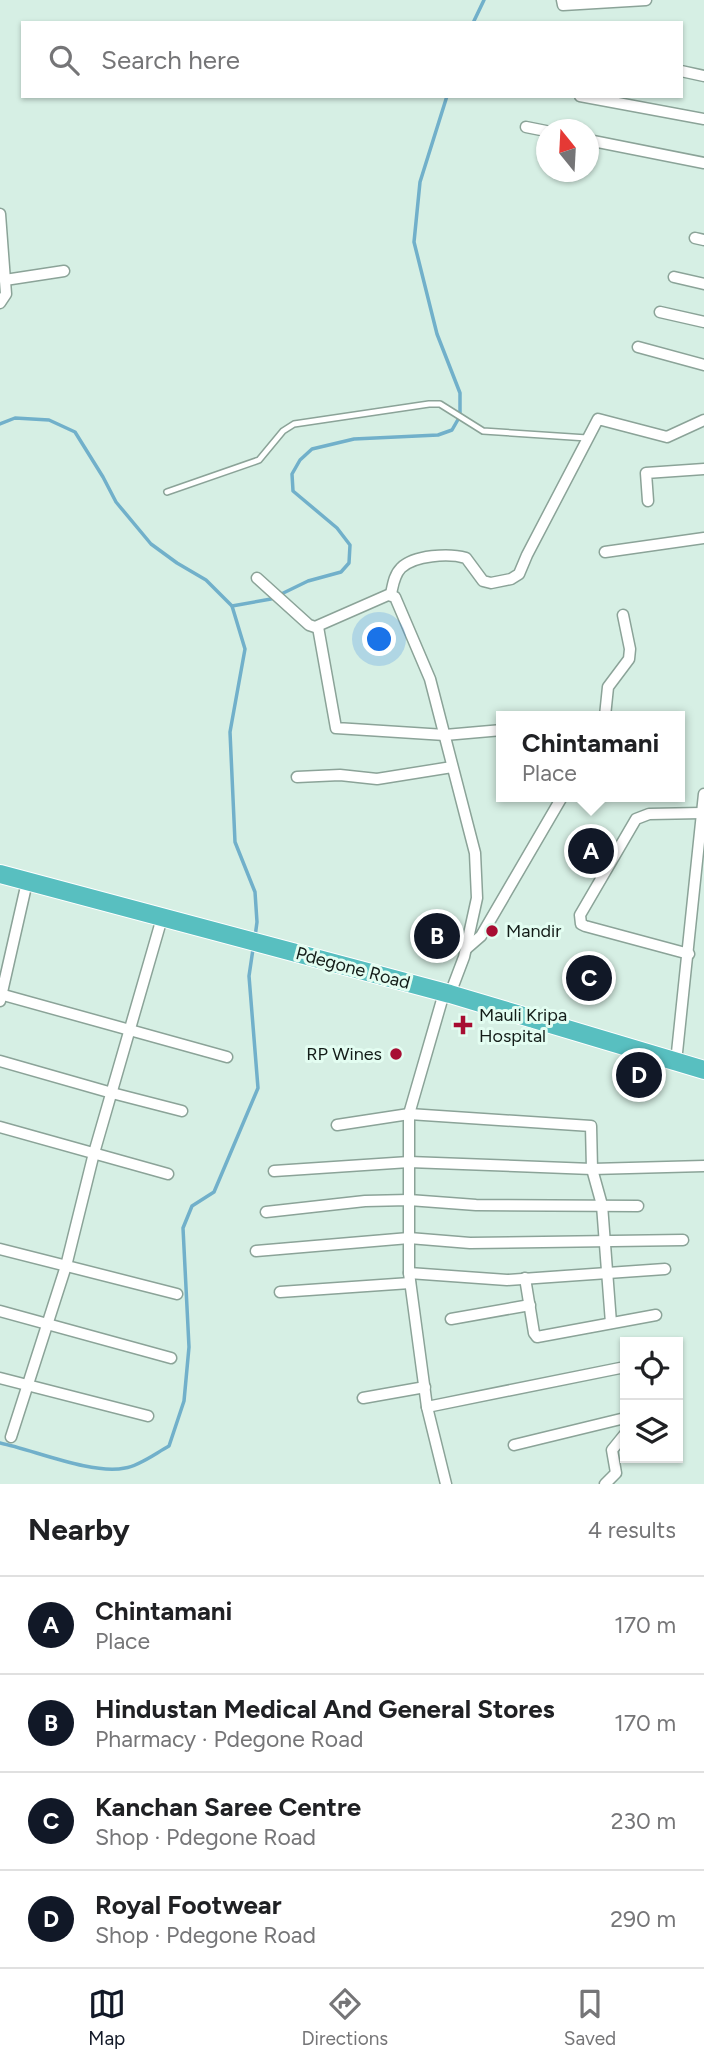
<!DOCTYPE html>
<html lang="en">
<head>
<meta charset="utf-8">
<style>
  :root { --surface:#fff; --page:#f2f2f2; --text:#202124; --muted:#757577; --line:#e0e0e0; --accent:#111827 }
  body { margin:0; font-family:Figtree,sans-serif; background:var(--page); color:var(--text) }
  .controls { position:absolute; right:21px; bottom:21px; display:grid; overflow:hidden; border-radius:0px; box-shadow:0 2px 5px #0004 }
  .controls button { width:63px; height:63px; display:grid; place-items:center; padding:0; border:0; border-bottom:2px solid var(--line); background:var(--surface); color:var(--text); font:35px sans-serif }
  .compass { position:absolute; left:536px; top:119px; width:63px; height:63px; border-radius:50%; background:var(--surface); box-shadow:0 2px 5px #0004; rotate:342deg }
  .you { position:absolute; left:380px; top:640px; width:24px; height:24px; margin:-18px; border:5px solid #fff; border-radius:50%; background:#1a73e8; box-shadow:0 0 0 10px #1a73e833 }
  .badge { display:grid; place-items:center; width:46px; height:46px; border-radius:50%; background:var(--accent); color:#fff; font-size:23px; font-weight:700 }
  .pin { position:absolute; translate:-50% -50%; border:4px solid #fff; box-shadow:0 2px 7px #0006 }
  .popup { position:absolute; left:496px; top:711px; width:189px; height:91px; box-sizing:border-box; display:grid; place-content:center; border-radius:0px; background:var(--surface); filter:drop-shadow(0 2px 5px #0005); font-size:23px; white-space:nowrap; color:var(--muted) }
  .popup b { font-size:26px; color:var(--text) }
  .popup::after { content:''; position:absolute; left:50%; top:100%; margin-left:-14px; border:14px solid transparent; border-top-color:var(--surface) }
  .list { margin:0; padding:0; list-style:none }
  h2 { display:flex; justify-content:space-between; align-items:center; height:91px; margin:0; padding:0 28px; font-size:30px }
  h2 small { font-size:23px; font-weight:400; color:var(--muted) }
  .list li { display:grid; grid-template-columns:46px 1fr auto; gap:21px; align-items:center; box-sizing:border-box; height:98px; padding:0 28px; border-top:2px solid var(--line) }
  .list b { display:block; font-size:26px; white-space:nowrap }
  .list p { margin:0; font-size:23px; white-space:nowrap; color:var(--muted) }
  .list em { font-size:23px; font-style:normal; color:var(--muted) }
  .icon { flex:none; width:38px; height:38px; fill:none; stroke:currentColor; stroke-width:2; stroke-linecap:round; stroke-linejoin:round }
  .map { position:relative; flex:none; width:704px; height:1484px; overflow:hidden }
  .search { position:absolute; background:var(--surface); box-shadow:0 2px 5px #0004; left:21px; right:21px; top:21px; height:77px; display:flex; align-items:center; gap:18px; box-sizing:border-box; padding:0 24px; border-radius:0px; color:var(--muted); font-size:26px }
  .sheet { height:483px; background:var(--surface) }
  nav { display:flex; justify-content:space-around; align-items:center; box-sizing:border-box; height:98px; border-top:2px solid var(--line); background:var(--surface); font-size:19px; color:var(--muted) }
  nav a { display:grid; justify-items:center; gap:4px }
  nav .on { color:var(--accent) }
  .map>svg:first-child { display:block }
</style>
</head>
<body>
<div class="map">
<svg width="704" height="1484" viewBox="0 0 704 1484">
  <rect width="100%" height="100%" fill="#d6efe4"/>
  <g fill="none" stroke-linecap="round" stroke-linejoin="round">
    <g stroke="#71b0ca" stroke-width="3.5">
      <path d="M473,23L484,0"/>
      <path d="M0,424L15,418L49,420L75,432L103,477L116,502L151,544L177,563L206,580L232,606L245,649L230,732L235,842L255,892L257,922L255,937"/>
      <path d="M232,606L271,599L308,581L341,572L349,563L350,545L337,528L293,491L292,474L300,460L312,449L354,439L438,435L452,430L460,416V393L437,334L414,242L420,182L447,96"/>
      <path d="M0,1443C34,1450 92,1475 125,1468C139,1466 156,1453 169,1446L184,1401L189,1347L183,1228L192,1206L214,1192L258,1088L249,976L253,949"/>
    </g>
    <g stroke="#8ba398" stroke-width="8">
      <path id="service" d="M167,492L259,460L283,431L294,424L429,404H440L483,431L587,438"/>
    </g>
    <g stroke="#8ba398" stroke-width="13">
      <g id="minor">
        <path d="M562,0L563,5L646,0"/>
        <path d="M681,71L704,76"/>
        <path d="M580,96L704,119"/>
        <path d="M526,127L546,131"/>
        <path d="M588,140L704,163"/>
        <path d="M0,214L6,294L0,303"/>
        <path d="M695,238L704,240"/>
        <path d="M674,277L704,284"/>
        <path d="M5,280L64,271"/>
        <path d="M660,312L704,322"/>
        <path d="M638,347L704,365"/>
        <path d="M648,501L646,473L704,469"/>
        <path d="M605,552L704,538"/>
        <path d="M257,578L309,625L315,627L388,595L395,597L430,679L475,853L477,898L464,957L450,994"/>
        <path d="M391,594C393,585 394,575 401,568C414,555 449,553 466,558L483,581L491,583L511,579L519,574L527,555L598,419L667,437L704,420"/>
        <path d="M318,627L336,728L445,735L502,730"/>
        <path d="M605,716L608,687L629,659L630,649L623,615"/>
        <path d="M297,777L340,775L377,779L452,767"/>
        <path d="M466,949L481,936L562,797"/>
        <path d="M689,954L585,926L581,924L580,915L636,819L649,814L702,813"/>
        <path d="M444,993L409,1114V1273L427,1407L446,1484"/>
        <path d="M0,994L227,1057"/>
        <path d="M0,1001L27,882"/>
        <path d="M0,1061L112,1093L182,1111"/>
        <path d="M676,1062L704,794"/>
        <path d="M337,1125L409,1114L591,1126L592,1169L602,1205L611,1323"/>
        <path d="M0,1127L168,1174"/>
        <path d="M274,1171L409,1162L592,1169L704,1166"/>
        <path d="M266,1212L365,1201L409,1200L476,1205L638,1206"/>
        <path d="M0,1249L177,1294"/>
        <path d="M256,1251L409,1238L470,1243L683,1240"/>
        <path d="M409,1273L507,1280L665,1269"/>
        <path d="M525,1278L534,1333L537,1337L656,1315"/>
        <path d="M280,1292L410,1283"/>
        <path d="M0,1311L171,1358"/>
        <path d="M451,1319L530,1305"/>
        <path d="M0,1378L148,1416"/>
        <path d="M363,1398L425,1387"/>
        <path d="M427,1407L625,1367"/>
        <path d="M11,1437L66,1266L94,1153L162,918"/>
        <path d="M514,1445L625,1418"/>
        <path d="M605,1484L616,1473L612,1450L625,1434"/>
      </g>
    </g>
    <g stroke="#fff" stroke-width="20">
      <path id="trunk" d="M0,874L450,994L704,1070"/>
    </g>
    <use href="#service" stroke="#fff" stroke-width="5"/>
    <use href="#minor" stroke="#fff" stroke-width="10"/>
    <use href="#trunk" stroke="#58bfc0" stroke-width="18"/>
  </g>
  <g fill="#a70d32" stroke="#e3fdf1" stroke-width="2.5">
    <circle cx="492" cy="931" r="7"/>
    <path d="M459.5 1014.5h7v7h7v7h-7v7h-7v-7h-7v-7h7z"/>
    <circle cx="396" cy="1054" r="7"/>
  </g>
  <g text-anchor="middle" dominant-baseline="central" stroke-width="6" stroke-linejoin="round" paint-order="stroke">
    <g font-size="18" fill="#131c18" stroke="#e3fdf1" text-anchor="start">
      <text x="506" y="931">Mandir</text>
      <text x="479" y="1015">Mauli Kripa<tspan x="479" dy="21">Hospital</tspan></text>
      <text x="382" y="1054" text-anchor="end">RP Wines</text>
    </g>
    <g font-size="18" fill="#131c18" stroke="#e3fdf1">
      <text transform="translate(353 968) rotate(15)">Pdegone Road</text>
    </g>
  </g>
</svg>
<div class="controls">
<button><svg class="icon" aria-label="locate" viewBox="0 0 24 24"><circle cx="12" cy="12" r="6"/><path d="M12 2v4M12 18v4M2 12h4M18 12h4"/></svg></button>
<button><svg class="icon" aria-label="layers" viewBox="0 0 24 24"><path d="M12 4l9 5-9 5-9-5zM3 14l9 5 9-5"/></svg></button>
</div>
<svg class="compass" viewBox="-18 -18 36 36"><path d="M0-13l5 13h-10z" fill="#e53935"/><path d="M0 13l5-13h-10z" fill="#757577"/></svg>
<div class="you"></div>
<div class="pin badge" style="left:591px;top:851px">A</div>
<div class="popup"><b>Chintamani</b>Place</div>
<div class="pin badge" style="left:437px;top:936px">B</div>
<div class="pin badge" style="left:589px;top:978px">C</div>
<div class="pin badge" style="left:639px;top:1075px">D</div>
<div class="search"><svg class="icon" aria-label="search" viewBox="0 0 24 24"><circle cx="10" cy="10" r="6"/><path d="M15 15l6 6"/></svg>Search here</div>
</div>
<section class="sheet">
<h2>Nearby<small>4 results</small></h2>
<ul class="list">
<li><span class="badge">A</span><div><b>Chintamani</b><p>Place</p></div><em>170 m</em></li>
<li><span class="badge">B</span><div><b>Hindustan Medical And General Stores</b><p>Pharmacy · Pdegone Road</p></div><em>170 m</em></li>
<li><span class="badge">C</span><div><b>Kanchan Saree Centre</b><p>Shop · Pdegone Road</p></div><em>230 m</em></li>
<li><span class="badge">D</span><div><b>Royal Footwear</b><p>Shop · Pdegone Road</p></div><em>290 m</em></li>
</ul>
</section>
<nav>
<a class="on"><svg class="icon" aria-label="map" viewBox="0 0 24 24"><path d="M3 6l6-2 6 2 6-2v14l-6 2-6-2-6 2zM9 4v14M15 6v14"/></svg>Map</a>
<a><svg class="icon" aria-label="directions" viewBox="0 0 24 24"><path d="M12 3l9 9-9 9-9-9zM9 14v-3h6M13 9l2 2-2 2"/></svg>Directions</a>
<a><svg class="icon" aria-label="saved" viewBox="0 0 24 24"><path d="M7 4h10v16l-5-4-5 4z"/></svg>Saved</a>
</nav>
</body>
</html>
